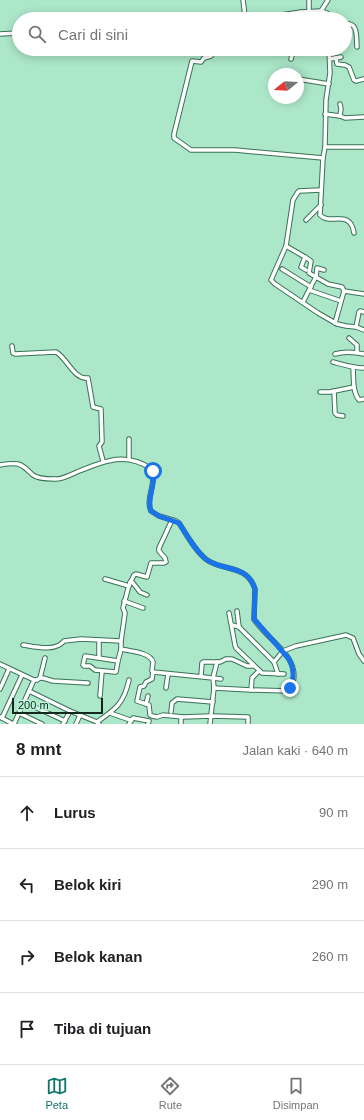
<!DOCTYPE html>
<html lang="id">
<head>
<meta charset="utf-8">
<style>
  :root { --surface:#fff; --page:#f6f6f6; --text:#202124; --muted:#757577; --line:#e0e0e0; --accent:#0f766e }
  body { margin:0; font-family:Arial,sans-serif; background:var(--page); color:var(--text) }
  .compass { position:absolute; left:268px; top:68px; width:36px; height:36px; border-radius:50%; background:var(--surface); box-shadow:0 2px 10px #0003; rotate:252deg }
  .scale { position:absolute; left:12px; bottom:10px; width:91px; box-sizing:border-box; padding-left:4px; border:2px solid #11281d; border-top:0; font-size:11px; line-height:14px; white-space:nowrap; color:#11281d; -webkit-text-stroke:3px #b9f4d6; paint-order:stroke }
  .stop { position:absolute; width:12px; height:12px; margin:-9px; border:3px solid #1a73e8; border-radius:50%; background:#fff }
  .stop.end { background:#1a73e8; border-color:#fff; box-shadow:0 1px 4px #0008 }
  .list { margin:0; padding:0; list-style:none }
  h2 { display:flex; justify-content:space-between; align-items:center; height:52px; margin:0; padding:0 16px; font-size:17px }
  h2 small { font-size:13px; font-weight:400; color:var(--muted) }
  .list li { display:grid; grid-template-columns:26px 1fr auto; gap:12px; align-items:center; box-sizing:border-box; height:72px; padding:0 16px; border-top:1px solid var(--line) }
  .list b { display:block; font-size:15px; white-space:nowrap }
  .list em { font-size:13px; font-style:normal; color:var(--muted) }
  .icon { flex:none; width:22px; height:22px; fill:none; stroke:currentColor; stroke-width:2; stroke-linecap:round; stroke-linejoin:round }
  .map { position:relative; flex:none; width:364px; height:724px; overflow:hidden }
  .search { position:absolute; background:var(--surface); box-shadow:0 2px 10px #0003; left:12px; right:12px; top:12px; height:44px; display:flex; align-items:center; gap:10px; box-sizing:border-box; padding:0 14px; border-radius:22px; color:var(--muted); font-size:15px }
  .sheet { height:340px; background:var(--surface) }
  nav { display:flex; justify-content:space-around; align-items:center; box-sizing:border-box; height:56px; border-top:1px solid var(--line); background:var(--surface); font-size:11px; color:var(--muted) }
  nav a { display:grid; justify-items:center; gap:2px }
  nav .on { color:var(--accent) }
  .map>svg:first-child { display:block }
</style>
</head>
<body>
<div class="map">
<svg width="364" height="724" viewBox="0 0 364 724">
  <rect width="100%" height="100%" fill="#ace7c9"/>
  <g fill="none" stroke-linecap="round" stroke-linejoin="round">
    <g stroke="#3a7258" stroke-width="5.5">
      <g id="street">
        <path d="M243,0L245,16"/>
        <path d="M309,0V12"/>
        <path d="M321,11L328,0"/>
        <path d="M301,12L302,19"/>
        <path d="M196,19L251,15H281L301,12L321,11L327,13L328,15V19"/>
        <path d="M345,24C359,22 356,38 357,47"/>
        <path d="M0,34L19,33"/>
        <path d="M329,49L330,73L326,100L325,147L323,158L320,215C330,226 350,208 354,233"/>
        <path d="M211,56L204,58L201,62L192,61L174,134V138L191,150H235L323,158"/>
        <path d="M336,58L337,64L345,65L349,67L354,80L356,81L364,79"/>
        <path d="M291,59L294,49"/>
        <path d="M330,59L341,57"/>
        <path d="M298,79L329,84"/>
        <path d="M325,114L340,116L341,109L340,104"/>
        <path d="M340,116L345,118L364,117"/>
        <path d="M325,147H364"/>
        <path d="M321,190L299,191L298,192L293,200L286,246L271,280L275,284L318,313L337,324L346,326L356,327L364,330"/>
        <path d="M306,220L321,205"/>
        <path d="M286,246L305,257"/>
        <path d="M282,269L311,287"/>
        <path d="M306,270L301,267L305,257L311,261L309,273L328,284L342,287L344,291"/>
        <path d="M310,288L316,277L317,268L324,270"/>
        <path d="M303,302L309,290L341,301"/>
        <path d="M335,323L344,291L364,294"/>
        <path d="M356,327L359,312L360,311L364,312"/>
        <path d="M349,338L357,345V352"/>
        <path d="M12,346L13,353L15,354L56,352C67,358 74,380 88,378L93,407L101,409L102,442L99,446L103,461"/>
        <path d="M335,354C345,351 354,352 364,354"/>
        <path d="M333,362C344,365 353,368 364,368"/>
        <path d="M353,368C354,378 352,391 359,400L364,399"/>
        <path d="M334,391L335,413L337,415L343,416"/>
        <path d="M320,392H330L354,387"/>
        <path d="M129,439V459"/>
        <path d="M0,465C6,464 13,463 18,464C25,466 28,471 33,475C38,479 47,479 54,479C61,480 70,475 77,472C104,461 125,451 152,469C157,484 145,498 151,511L159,516L176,521L179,523C187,535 195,551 207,560C222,571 247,564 255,589L254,619C265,638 300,656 293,682C292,685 291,688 290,691L251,690L214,688L210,724"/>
        <path d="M172,520L159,548V551L165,558L166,562L164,563H151L147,577L136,574L134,575L129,585L123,608L125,613L121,641V649C129,651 150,652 153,662C153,664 152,668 152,671L153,672L152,679L146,682L144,686L140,687L137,701L149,705L150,715L152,716L157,717L163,715L183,717L211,716L248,717V724"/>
        <path d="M105,579L129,586"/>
        <path d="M130,582L133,583L140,592L147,595"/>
        <path d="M124,601L143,608"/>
        <path d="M237,611L239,627"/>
        <path d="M229,613L235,645L236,648L262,673L284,674"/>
        <path d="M232,625L239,627L274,662L283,651L296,646L346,635L353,638L359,654L364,661"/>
        <path d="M99,640V658"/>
        <path d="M23,645C36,647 55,652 64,641L81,639L121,641"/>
        <path d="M118,661L116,672H115L95,670L90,666H84L83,665L85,656L118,661L121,649"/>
        <path d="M217,662L213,678L221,679"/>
        <path d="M274,662L278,674"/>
        <path d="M0,664L34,680L14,724"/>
        <path d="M153,672L213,678L214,688"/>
        <path d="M201,676L202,663L203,662H220L226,659H232L247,666H254"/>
        <path d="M40,678L45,658"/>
        <path d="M34,680H37L40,678H43L53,681L88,683"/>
        <path d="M166,688L168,674"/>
        <path d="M0,689L9,669"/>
        <path d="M251,690L252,678L259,671"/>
        <path d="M29,691L70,711L97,722L99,724"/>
        <path d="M100,696L102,671"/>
        <path d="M24,702L65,721"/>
        <path d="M146,704L148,696"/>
        <path d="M171,712L172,703L177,699L213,702"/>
        <path d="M19,713L42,724"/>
        <path d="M110,713L130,720"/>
        <path d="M0,717L13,724"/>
        <path d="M181,717V724"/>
        <path d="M2,718L22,675"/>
        <path d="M97,722C116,709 124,703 129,680"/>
        <path d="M63,724L70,711"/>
        <path d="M76,724L80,715"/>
        <path d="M129,724L133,718L149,721L148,724"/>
      </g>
    </g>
    <use href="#street" stroke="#fff" stroke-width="3.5"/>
  </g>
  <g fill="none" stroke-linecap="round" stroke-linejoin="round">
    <path stroke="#1a73e8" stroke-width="5" d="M153,471C156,485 146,500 151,511L159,516L176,522L179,523C187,535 195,551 207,560C222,571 247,564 255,589L254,619L289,659C294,669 295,678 290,688"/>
  </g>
</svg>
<svg class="compass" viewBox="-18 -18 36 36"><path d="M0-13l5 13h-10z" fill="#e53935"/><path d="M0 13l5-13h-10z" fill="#757577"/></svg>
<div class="scale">200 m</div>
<div class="stop" style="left:153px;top:471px"></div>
<div class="stop end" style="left:290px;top:688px"></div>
<div class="search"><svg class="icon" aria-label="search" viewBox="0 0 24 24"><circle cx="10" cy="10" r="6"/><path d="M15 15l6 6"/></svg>Cari di sini</div>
</div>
<section class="sheet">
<h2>8 mnt<small>Jalan kaki · 640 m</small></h2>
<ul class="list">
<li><svg class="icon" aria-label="ahead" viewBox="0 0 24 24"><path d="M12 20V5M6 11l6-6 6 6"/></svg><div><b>Lurus</b></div><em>90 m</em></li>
<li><svg class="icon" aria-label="left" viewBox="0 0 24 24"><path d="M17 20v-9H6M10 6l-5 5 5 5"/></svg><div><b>Belok kiri</b></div><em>290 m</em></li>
<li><svg class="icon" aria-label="right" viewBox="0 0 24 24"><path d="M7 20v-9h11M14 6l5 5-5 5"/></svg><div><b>Belok kanan</b></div><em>260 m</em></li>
<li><svg class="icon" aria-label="arrive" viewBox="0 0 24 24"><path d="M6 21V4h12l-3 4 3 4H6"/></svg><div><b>Tiba di tujuan</b></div></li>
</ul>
</section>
<nav>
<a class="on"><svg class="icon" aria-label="map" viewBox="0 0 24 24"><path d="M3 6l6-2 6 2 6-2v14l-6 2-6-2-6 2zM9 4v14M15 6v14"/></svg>Peta</a>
<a><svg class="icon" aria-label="directions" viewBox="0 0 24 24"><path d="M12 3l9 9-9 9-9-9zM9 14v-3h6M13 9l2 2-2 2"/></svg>Rute</a>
<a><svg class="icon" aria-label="saved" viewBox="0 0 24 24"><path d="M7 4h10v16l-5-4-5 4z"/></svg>Disimpan</a>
</nav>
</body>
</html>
